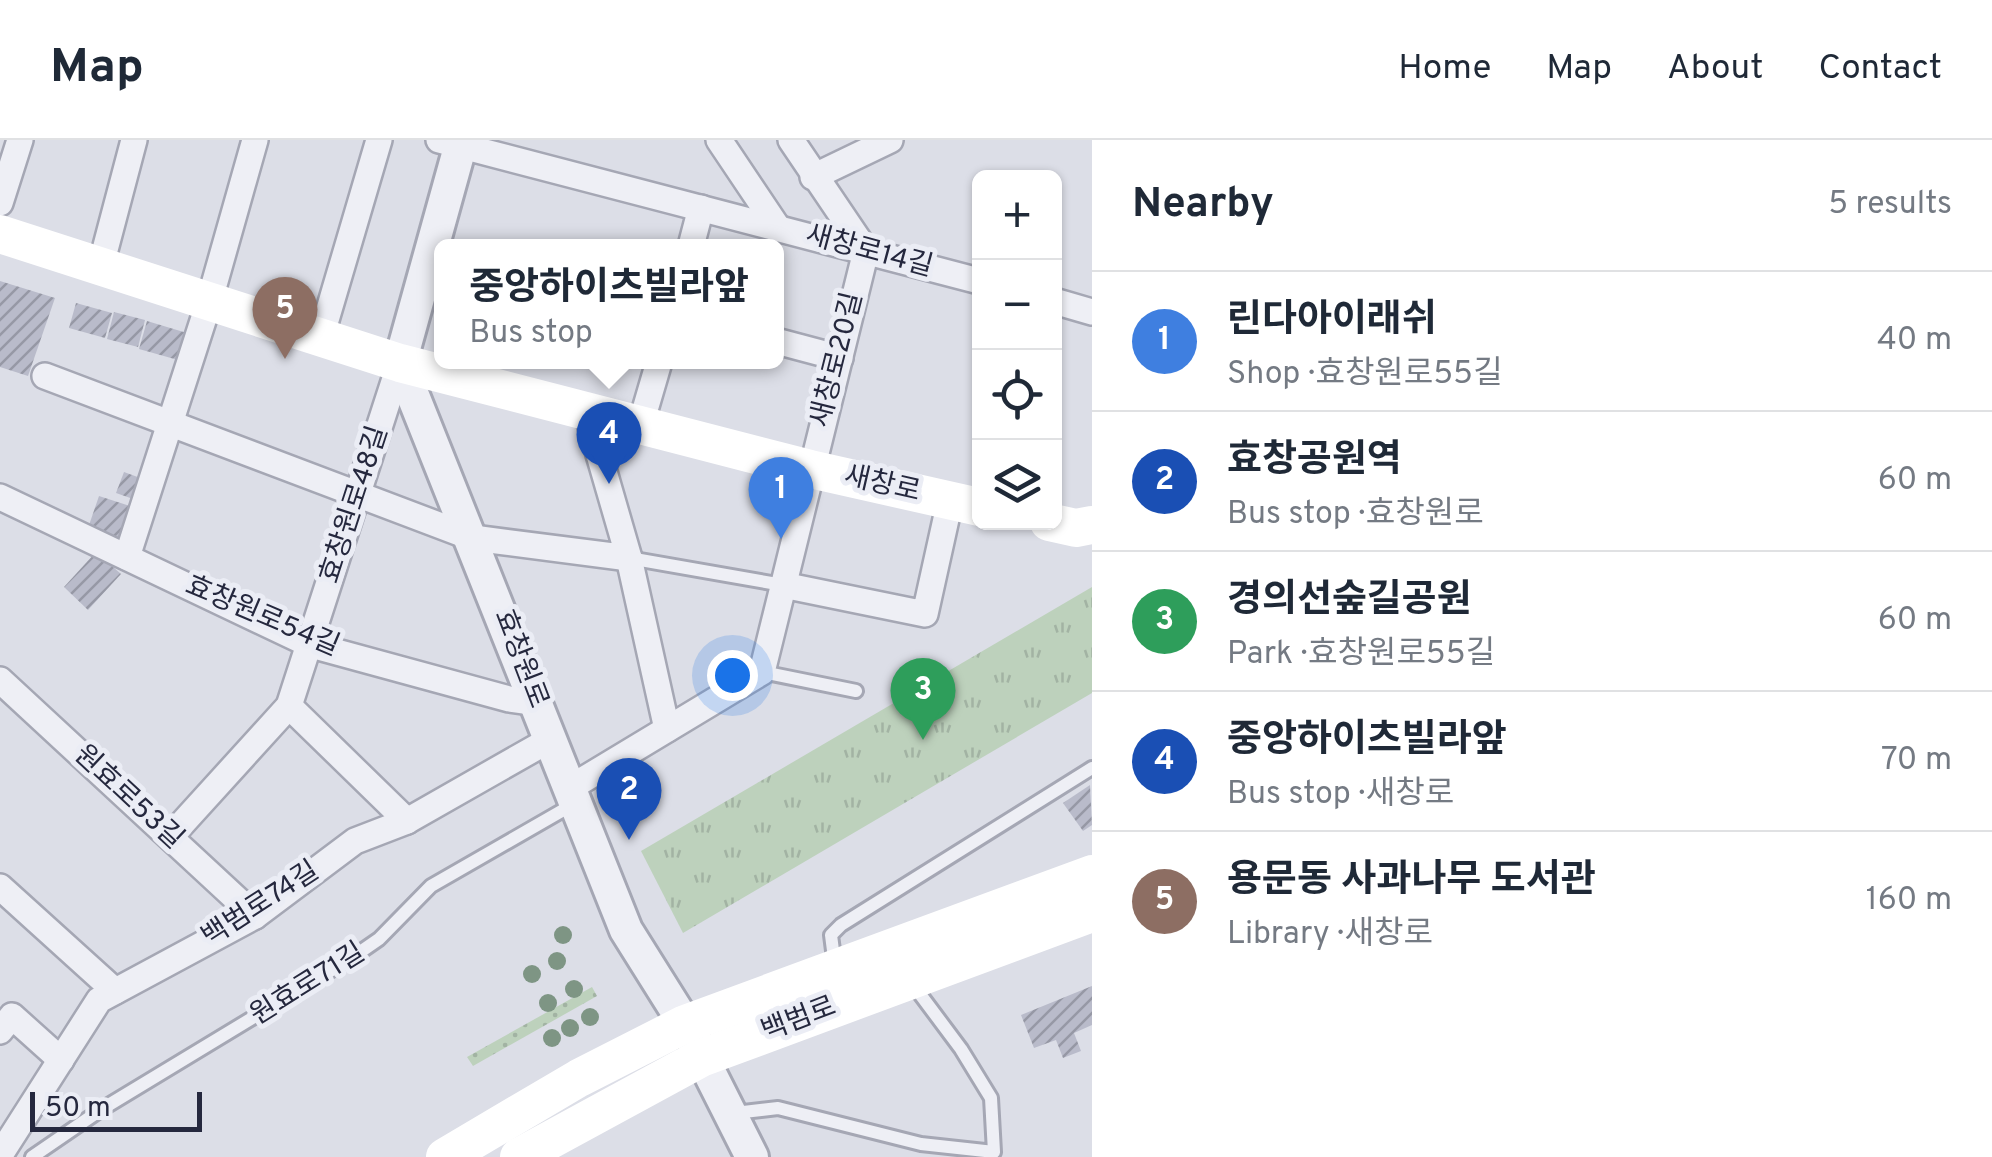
<!DOCTYPE html>
<html lang="en">
<head>
<meta charset="utf-8">
<style>
  :root { --surface:#fff; --page:#f2f2f3; --text:#1f2937; --muted:#747a83; --line:#e0e1e3; --accent:#d44539 }
  body { margin:0; font-family:Overpass,"Noto Sans KR",sans-serif; background:var(--page); color:var(--text) }
  .controls { position:absolute; right:30px; top:30px; display:grid; overflow:hidden; border-radius:15px; box-shadow:0 2px 8px #0004 }
  .controls button { width:90px; height:90px; display:grid; place-items:center; padding:0; border:0; border-bottom:2px solid var(--line); background:var(--surface); color:var(--text); font:50px sans-serif }
  .scale { position:absolute; left:30px; bottom:25px; width:172px; box-sizing:border-box; padding-left:10px; border:5px solid #25283e; border-top:0; font-size:28px; line-height:35px; white-space:nowrap; color:#25283e; -webkit-text-stroke:8px #ebedf5; paint-order:stroke }
  .you { position:absolute; left:732px; top:535px; width:35px; height:35px; margin:-25px; border:8px solid #fff; border-radius:50%; background:#1a73e8; box-shadow:0 0 0 15px #1a73e833 }
  .badge { display:grid; place-items:center; width:65px; height:65px; border-radius:50%; background:var(--accent); color:#fff; font-size:32px; font-weight:700 }
  .pin { position:absolute; translate:-50% -82px; filter:drop-shadow(0 2px 5px #0008) }
  .pin::after { content:''; position:absolute; top:52px; width:35px; height:30px; background:inherit; clip-path:polygon(0 0,100% 0,50% 100%) }
  .popup { position:absolute; left:434px; top:99px; width:350px; height:130px; box-sizing:border-box; display:grid; place-content:center; border-radius:15px; background:var(--surface); filter:drop-shadow(0 2px 8px #0005); font-size:32px; white-space:nowrap; color:var(--muted) }
  .popup b { font-size:38px; color:var(--text) }
  .popup::after { content:''; position:absolute; left:50%; top:100%; margin-left:-20px; border:20px solid transparent; border-top-color:var(--surface) }
  .list { margin:0; padding:0; list-style:none }
  h2 { display:flex; justify-content:space-between; align-items:center; height:130px; margin:0; padding:0 40px; font-size:42px }
  h2 small { font-size:32px; font-weight:400; color:var(--muted) }
  .list li { display:grid; grid-template-columns:65px 1fr auto; gap:30px; align-items:center; box-sizing:border-box; height:140px; padding:0 40px; border-top:2px solid var(--line) }
  .list b { display:block; font-size:38px; white-space:nowrap }
  .list p { margin:0; font-size:32px; white-space:nowrap; color:var(--muted) }
  .list em { font-size:32px; font-style:normal; color:var(--muted) }
  .icon { flex:none; width:55px; height:55px; fill:none; stroke:currentColor; stroke-width:2; stroke-linecap:round; stroke-linejoin:round }
  .map { position:relative; flex:none; width:1092px; height:1017px; overflow:hidden }
  header { display:flex; align-items:center; gap:60px; box-sizing:border-box; height:140px; padding:0 50px; background:var(--surface); border-bottom:2px solid var(--line) }
  header strong { font-size:48px }
  nav { display:flex; gap:55px; margin-inline-start:auto; font-size:35px }
  main { display:flex }
  aside { flex:1; background:var(--surface) }
  .map>svg:first-child { display:block }
</style>
</head>
<body>
<header>
<strong>Map</strong>
<nav><a>Home</a><a>Map</a><a>About</a><a>Contact</a></nav>
</header>
<main>
<div class="map">
<svg width="1092" height="1017" viewBox="0 0 1092 1017">
  <defs>
    <pattern id="grass-dots" width="8" height="8" patternUnits="userSpaceOnUse" patternTransform="scale(2.5)"><rect width="8" height="8" fill="#bdd1bc"/><path d="M2 2h.1M6 6h.1" fill="none" stroke="#a2b3a3" stroke-width="1.8" stroke-linecap="round"/></pattern>
    <pattern id="park-tufts" width="24" height="20" patternUnits="userSpaceOnUse" patternTransform="scale(2.5)"><rect width="24" height="20" fill="#bdd1bc"/><path d="M3 7l-1-3M5 7V3M7 7l1-3M15 17l-1-3M17 17v-4M19 17l1-3" fill="none" stroke="#a2b3a3"/></pattern>
    <pattern id="building-hatch" width="6" height="6" patternUnits="userSpaceOnUse" patternTransform="scale(2.5)"><rect width="6" height="6" fill="#b9bbca"/><path d="M-1 1l2-2M0 6l6-6M5 7l2-2" fill="none" stroke="#9698a5"/></pattern>
  </defs>
  <rect width="100%" height="100%" fill="#dcdee7"/>
  <path fill="url(#grass-dots)" d="M592,847L597,856L473,926L467,917Z"/>
  <path fill="url(#park-tufts)" d="M1092,447V553L683,793L641,711Z"/>
  <g fill="url(#building-hatch)">
    <path d="M0,141L55,158L28,236L0,227Z"/>
    <path d="M76,163L112,173L105,198L69,188Z"/>
    <path d="M114,172L145,180L138,207L107,199Z"/>
    <path d="M147,181L187,193L178,220L139,209Z"/>
    <path d="M124,332L143,339L136,360L116,353Z"/>
    <path d="M99,356L133,367L121,404L88,388Z"/>
    <path d="M96,412L121,434L88,470L64,447Z"/>
    <path d="M1090,645L1092,685L1083,691L1063,663Z"/>
    <path d="M1092,846V885L1074,893L1081,911L1063,918L1056,900L1034,908L1021,875Z"/>
  </g>
  <g fill="none" stroke-linecap="round" stroke-linejoin="round">
    <g stroke="#a5a7b4" stroke-width="18">
      <g id="service">
        <path d="M629,418L783,445"/>
        <path d="M762,532L856,551"/>
        <path d="M835,826L831,795L841,785L1092,628"/>
        <path d="M735,973L778,968L921,1004L994,1012L991,958L961,909L914,846"/>
        <path d="M32,1017L102,969L353,817L379,799L431,746L572,665"/>
      </g>
    </g>
    <g stroke="#a5a7b4" stroke-width="30">
      <g id="minor">
        <path d="M439,0L979,141"/>
        <path d="M719,0L778,88"/>
        <path d="M813,37L890,0"/>
        <path d="M0,63L20,0"/>
        <path d="M691,106L701,68"/>
        <path d="M101,125L134,0"/>
        <path d="M1054,161L1092,172"/>
        <path d="M321,197L379,0"/>
        <path d="M776,201L840,218"/>
        <path d="M45,236L473,398L629,418L587,273"/>
        <path d="M640,287L659,222"/>
        <path d="M0,357L311,505L509,559L537,563"/>
        <path d="M127,417L210,159L255,0"/>
        <path d="M629,418L667,589"/>
        <path d="M783,445L925,474L950,361"/>
        <path d="M0,540L255,776"/>
        <path d="M289,566L407,681"/>
        <path d="M568,649L762,532L866,111L791,0"/>
        <path d="M170,697L289,566L400,223"/>
        <path d="M0,747L115,851"/>
        <path d="M0,891L12,876L61,920"/>
        <path d="M0,1015L99,860L255,776L355,701L407,681L551,599"/>
      </g>
    </g>
    <g stroke="#a5a7b4" stroke-width="38">
      <path id="tertiary" d="M462,0L400,223L626,790L685,884L752,1017"/>
    </g>
    <use href="#service" stroke="#eeeff5" stroke-width="12"/>
    <use href="#minor" stroke="#eeeff5" stroke-width="25"/>
    <use href="#tertiary" stroke="#eeeff5" stroke-width="32"/>
    <g stroke="#fff" stroke-width="38">
      <path d="M0,94L400,223L810,329L979,367"/>
      <path d="M1049,382L1076,388L1092,385"/>
      <path d="M445,1017L579,938L685,884L1092,734"/>
      <path d="M519,1017L701,918L1092,773"/>
    </g>
  </g>
  <g fill="#7e9584">
    <circle cx="563" cy="795" r="9"/>
    <circle cx="557" cy="821" r="9"/>
    <circle cx="532" cy="834" r="9"/>
    <circle cx="574" cy="849" r="9"/>
    <circle cx="548" cy="863" r="9"/>
    <circle cx="590" cy="877" r="9"/>
    <circle cx="570" cy="888" r="9"/>
    <circle cx="552" cy="898" r="9"/>
  </g>
  <g text-anchor="middle" dominant-baseline="central" stroke-width="10" stroke-linejoin="round" paint-order="stroke">
    <g font-size="28" fill="#25283e" stroke="#ebedf5">
      <text transform="translate(869 112) rotate(15)">새창로14길</text>
      <text transform="translate(838 220) rotate(-76)">새창로20길</text>
      <text transform="translate(882 345) rotate(13)">새창로</text>
      <text transform="translate(355 365) rotate(-72)">효창원로48길</text>
      <text transform="translate(262 477) rotate(23)">효창원로54길</text>
      <text transform="translate(520 519) rotate(69)">효창원로</text>
      <text transform="translate(128 658) rotate(43)">원효로53길</text>
      <text transform="translate(261 765) rotate(-33)">백범로74길</text>
      <text transform="translate(308 845) rotate(-32)">원효로71길</text>
      <text transform="translate(799 880) rotate(-21)">백범로</text>
    </g>
  </g>
</svg>
<div class="controls">
<button>+</button>
<button>−</button>
<button><svg class="icon" aria-label="locate" viewBox="0 0 24 24"><circle cx="12" cy="12" r="6"/><path d="M12 2v4M12 18v4M2 12h4M18 12h4"/></svg></button>
<button><svg class="icon" aria-label="layers" viewBox="0 0 24 24"><path d="M12 4l9 5-9 5-9-5zM3 14l9 5 9-5"/></svg></button>
</div>
<div class="scale">50 m</div>
<div class="you"></div>
<div class="pin badge" style="left:781px;top:399px;background:#3f7fe0">1</div>
<div class="pin badge" style="left:629px;top:700px;background:#1a4fb4">2</div>
<div class="pin badge" style="left:923px;top:600px;background:#2e9e5b">3</div>
<div class="pin badge" style="left:609px;top:344px;background:#1a4fb4">4</div>
<div class="popup"><b>중앙하이츠빌라앞</b>Bus stop</div>
<div class="pin badge" style="left:285px;top:219px;background:#8d6e63">5</div>
</div>
<aside>
<h2>Nearby<small>5 results</small></h2>
<ul class="list">
<li><span class="badge" style="background:#3f7fe0">1</span><div><b>린다아이래쉬</b><p>Shop · 효창원로55길</p></div><em>40 m</em></li>
<li><span class="badge" style="background:#1a4fb4">2</span><div><b>효창공원역</b><p>Bus stop · 효창원로</p></div><em>60 m</em></li>
<li><span class="badge" style="background:#2e9e5b">3</span><div><b>경의선숲길공원</b><p>Park · 효창원로55길</p></div><em>60 m</em></li>
<li><span class="badge" style="background:#1a4fb4">4</span><div><b>중앙하이츠빌라앞</b><p>Bus stop · 새창로</p></div><em>70 m</em></li>
<li><span class="badge" style="background:#8d6e63">5</span><div><b>용문동 사과나무 도서관</b><p>Library · 새창로</p></div><em>160 m</em></li>
</ul>
</aside>
</main>
</body>
</html>
